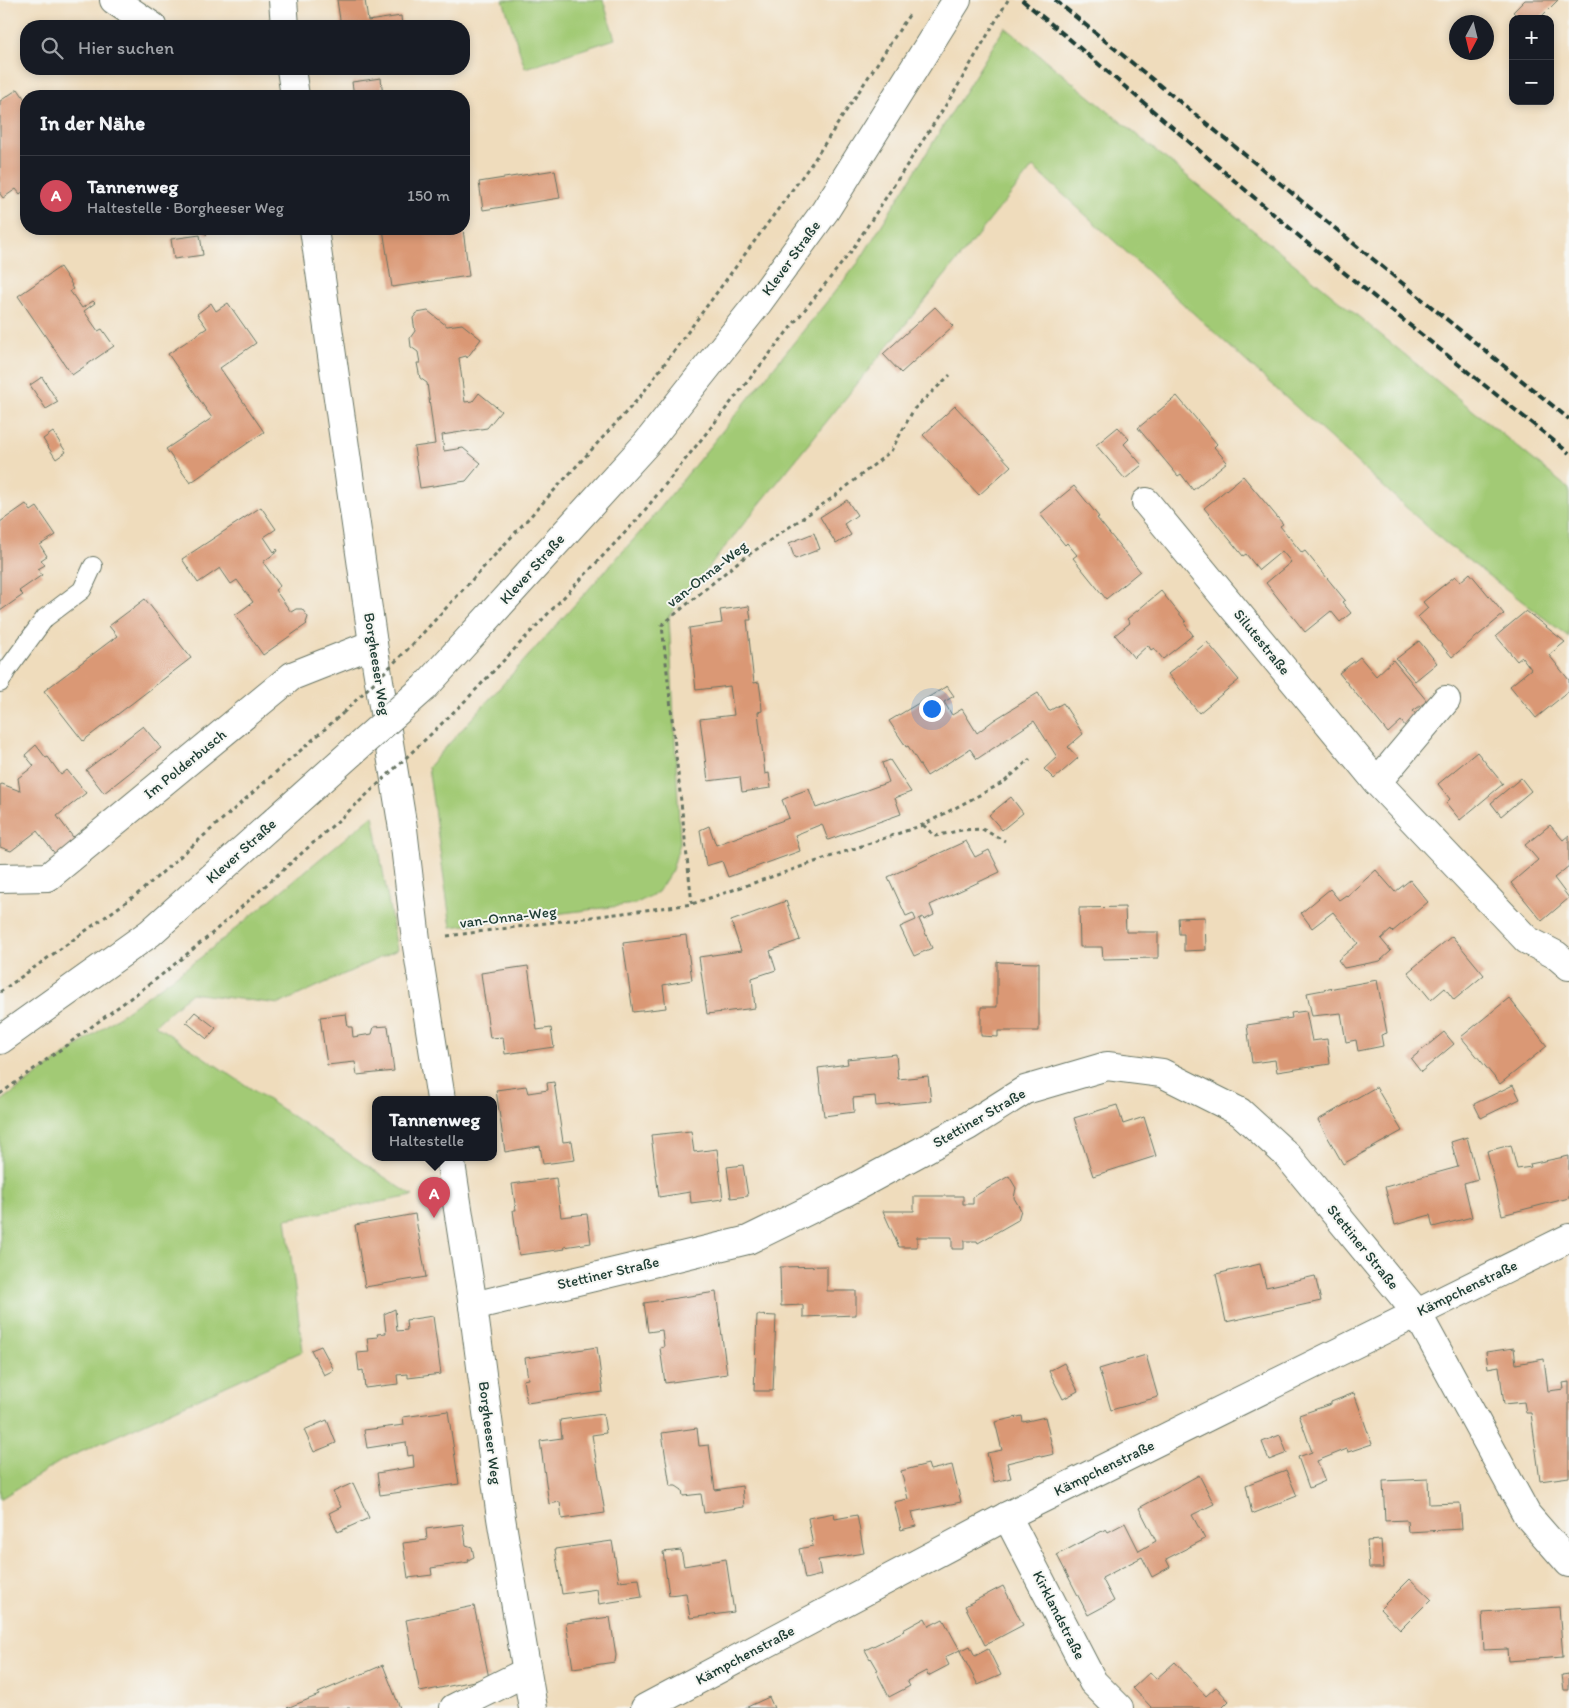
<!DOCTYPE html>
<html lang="de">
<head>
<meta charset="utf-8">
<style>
  :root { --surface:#171b24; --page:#20242c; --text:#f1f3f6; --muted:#9ea1a6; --line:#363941; --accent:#d1495b }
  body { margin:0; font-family:Itim,sans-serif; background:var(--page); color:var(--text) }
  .controls { position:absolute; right:15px; top:15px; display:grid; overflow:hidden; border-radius:10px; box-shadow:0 2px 8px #0003 }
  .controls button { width:45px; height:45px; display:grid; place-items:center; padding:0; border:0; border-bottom:1px solid var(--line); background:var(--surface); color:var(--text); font:25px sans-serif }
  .compass { position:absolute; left:1449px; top:15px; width:45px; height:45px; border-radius:50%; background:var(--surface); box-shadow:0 2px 8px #0003; rotate:187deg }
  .you { position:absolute; left:931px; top:708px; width:18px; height:18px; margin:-12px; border:4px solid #fff; border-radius:50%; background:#1a73e8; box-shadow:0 0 0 8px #1a73e833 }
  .badge { display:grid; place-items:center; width:32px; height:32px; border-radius:50%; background:var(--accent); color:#fff; font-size:16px; font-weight:700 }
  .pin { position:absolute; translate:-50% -41px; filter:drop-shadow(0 1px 2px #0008) }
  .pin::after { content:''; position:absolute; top:26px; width:18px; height:15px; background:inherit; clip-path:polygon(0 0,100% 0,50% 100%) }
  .popup { position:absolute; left:372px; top:1096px; width:125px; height:65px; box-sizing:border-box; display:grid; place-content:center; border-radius:10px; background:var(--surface); filter:drop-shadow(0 1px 4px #0005); font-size:16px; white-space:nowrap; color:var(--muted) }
  .popup b { font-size:19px; color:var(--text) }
  .popup::after { content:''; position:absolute; left:50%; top:100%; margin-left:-10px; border:10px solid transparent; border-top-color:var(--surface) }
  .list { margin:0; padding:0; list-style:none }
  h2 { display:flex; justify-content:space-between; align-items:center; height:65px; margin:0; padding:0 20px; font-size:21px }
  h2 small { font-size:16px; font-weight:400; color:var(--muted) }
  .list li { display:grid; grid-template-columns:32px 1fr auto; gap:15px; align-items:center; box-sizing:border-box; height:80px; padding:0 20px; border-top:1px solid var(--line) }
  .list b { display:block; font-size:19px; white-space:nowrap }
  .list p { margin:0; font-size:16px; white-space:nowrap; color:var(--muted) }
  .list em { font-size:16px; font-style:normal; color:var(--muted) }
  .icon { flex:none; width:28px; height:28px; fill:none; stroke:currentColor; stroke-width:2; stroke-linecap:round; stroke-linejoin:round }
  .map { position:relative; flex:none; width:1569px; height:1708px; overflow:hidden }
  .search { position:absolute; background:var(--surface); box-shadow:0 2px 8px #0003; left:20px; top:20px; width:450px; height:55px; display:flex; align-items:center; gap:12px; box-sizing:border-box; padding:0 18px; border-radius:20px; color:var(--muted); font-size:19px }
  .panel { position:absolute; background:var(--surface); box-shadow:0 2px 8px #0003; left:20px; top:90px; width:450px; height:145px; border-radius:20px }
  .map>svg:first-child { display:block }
</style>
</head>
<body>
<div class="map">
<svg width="1569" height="1708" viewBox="0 0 1569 1708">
  <rect width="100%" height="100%" fill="#f6f6f2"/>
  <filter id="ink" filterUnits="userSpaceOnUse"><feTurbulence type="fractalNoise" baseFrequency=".02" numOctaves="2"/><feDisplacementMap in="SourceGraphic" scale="10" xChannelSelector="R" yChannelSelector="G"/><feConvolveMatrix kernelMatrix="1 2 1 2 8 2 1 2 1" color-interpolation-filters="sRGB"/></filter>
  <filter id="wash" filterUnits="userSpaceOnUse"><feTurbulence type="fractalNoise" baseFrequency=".0096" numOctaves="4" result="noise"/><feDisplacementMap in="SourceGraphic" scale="20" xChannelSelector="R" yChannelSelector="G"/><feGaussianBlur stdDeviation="1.12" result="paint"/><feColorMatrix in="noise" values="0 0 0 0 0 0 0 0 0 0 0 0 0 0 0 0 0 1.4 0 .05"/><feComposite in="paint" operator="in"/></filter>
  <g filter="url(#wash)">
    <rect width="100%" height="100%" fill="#efdcbc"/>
    <g fill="#a2ca75" stroke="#608454">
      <path d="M503,0H603L615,39L525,68Z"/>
      <path d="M1005,27L1569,489V637L1443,541L1033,167L669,616L680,843L672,870L658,892L635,904L451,927L428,767L644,528L858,263Z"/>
      <path d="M373,815L397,950L279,1004L191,993L155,1025L413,1196L286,1219L303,1351L61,1461L0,1499V1102L200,958Z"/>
    </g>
    <g id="blocks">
      <g fill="#da9875">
        <path d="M337,0H365L368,21L401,16L402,26H341Z"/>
        <path d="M1525,0H1558L1539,19H1520L1513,12Z"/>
        <path d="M381,78L383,96H354L352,82Z"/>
        <path d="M18,89L26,101V115L25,116L26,118V189L20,194L16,189L3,198L0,194V101Z"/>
        <path d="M555,170L560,198L483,210L479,182Z"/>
        <path d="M199,229H212L207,235Z"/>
        <path d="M383,229H463L469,276L392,287Z"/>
        <path d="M200,235L203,255L174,259L171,239Z"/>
        <path d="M60,267L72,285L71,286L73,289L70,291L82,308L93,301L95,303L84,311L98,331L102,329L114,346L72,375L18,296Z"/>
        <path d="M211,303L216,311L228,303L256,343L220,368L264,432L190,483L166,449L212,418L168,354L207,328L197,314Z"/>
        <path d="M935,307L953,326L901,373L883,354Z"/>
        <path d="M428,311L447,326L462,324L481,339L467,358L466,356L459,358L465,402L473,401L479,393L501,411L487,428L442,435L444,451L463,448L481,463L466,481L420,488L414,447L435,444L427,383L420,378L417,363H420L418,352L411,347L410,338L415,331L413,318L417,313Z"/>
        <path d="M42,377L58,402L46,409L30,385Z"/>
        <path d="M1177,396L1217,444L1214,447L1227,462L1193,490L1181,474L1178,476L1138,428Z"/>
        <path d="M955,406L1011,466L979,495L923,435Z"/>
        <path d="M1118,427L1129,439L1124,444L1142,465L1125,479L1096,445Z"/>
        <path d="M53,432L66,452L56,459L43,439Z"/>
        <path d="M1243,476L1283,524L1280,526L1293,542L1302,553L1305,551L1345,600L1342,602L1351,613L1340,622L1331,611L1305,632L1266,583L1291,562L1282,551L1259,570L1246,554L1243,556L1204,508Z"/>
        <path d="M1074,486L1099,517L1097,518L1140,571L1106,599L1073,558L1077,555L1067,543L1065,545L1040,514Z"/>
        <path d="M847,500L857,515L844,524L851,535L836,544L820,517Z"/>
        <path d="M26,504L31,511L37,507L56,535L40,545L47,556L41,560L45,565L38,569L42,575L19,591L23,595L0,611V522Z"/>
        <path d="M261,507L276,529L264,537L274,552L277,549L278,551L263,562L280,586L275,590L291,612L296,609H302L308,617L306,623L307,624L263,655L235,615L253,602L237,580L231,584L220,568L198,583L182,559Z"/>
        <path d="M814,533L820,549L795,559L789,543Z"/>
        <path d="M1470,573L1504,614L1452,657L1418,617L1428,608L1423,602L1455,576L1460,582Z"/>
        <path d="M1161,591L1186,622L1184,623L1193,635L1163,659L1154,648L1151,650L1148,645L1134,658L1115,635L1130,623L1127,619Z"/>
        <path d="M145,599L191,658L83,741L44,691L117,636L109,626Z"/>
        <path d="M749,606L751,620H747L754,683L759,682L761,697L762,711L758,712L765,774L769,773L771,788L742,792L740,777L708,781L700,719L734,715L730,686L696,690L689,628L722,623L720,610Z"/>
        <path d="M1526,611L1565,642L1549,655L1569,680V691L1536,718L1510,686L1531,669L1522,657L1517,661L1496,636Z"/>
        <path d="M1419,641L1437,663L1415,681L1396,659Z"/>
        <path d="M1207,642L1239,680L1199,713L1168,674Z"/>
        <path d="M1360,657L1376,676L1393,660L1427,701L1413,711L1418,717L1406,727L1401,721L1388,733L1339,673Z"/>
        <path d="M947,686L954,696L944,702L952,715L962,709L977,733L994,720L1038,693L1049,711L1063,703L1083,734L1068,747L1078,758L1054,779L1044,769L1057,757L1034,721L977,759L970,749L927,776L908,746L906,747L905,745L889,721Z"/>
        <path d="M143,726L161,748L104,793L86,770Z"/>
        <path d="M36,745L46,758L48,757L61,775L67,770L86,793L57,816L79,845L60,860L37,831L11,851L0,847V785L2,784L20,791L18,778L34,766L25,755Z"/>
        <path d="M1477,752L1503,784L1460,820L1446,803L1450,799L1438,784Z"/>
        <path d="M890,760L911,792L895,798L901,814L828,840L822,824L795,835L800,851L728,877L722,861L706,866L700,830L709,826L716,845L789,818L782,800L795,794L809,789L816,808L889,782L882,763Z"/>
        <path d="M1521,778L1531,791L1501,816L1491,803Z"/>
        <path d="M1011,797L1023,813L1002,830L989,815Z"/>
        <path d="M1550,825L1563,840L1569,835V866L1554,878L1569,898L1542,921L1511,883L1538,860L1525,845Z"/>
        <path d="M966,841L975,857L989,850L1000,872L930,905L934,915L924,920L923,917L919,919L932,948L914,956L900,927L916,920L913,913L906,916L888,877Z"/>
        <path d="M1376,870L1395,892L1410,880L1428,902L1392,932L1391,930L1381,939L1391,951L1380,961L1344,968L1338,960L1358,943L1333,912L1312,928L1301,913L1330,889L1339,900L1346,895L1347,896Z"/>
        <path d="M786,901L800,940L770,951L776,970L752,978L755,1008L707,1014L699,957L741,951L731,921Z"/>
        <path d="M1125,907L1126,932H1158V958L1103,959L1102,947H1080L1079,908Z"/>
        <path d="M1205,917L1206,950L1184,951V934H1179L1178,918Z"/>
        <path d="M686,935L692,980L663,985L666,1008L633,1012L623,943Z"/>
        <path d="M1452,936L1484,975L1454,1000L1445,988L1431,1000L1408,972Z"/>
        <path d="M997,961L1000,962L1037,963L1039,962V1031H998V1037L981,1036V1007H997Z"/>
        <path d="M528,966L537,1030L551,1028L554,1047L505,1054L503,1037L490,1038L481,973Z"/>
        <path d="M1377,980L1387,1033L1381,1035L1383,1046L1358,1051L1356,1040L1346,1042L1341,1013L1312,1016L1307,993Z"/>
        <path d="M1509,998L1547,1046L1500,1084L1461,1037Z"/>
        <path d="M1306,1011L1312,1041L1327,1039L1330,1064L1277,1072L1275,1060L1252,1063L1247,1025L1292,1018L1291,1013Z"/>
        <path d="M195,1012L216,1028L207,1039L186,1022Z"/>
        <path d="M346,1014L348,1027H352L353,1037L372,1034L374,1027L388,1026L394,1071L357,1075L355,1062L327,1065L320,1017Z"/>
        <path d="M1444,1032L1454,1044L1421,1072L1411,1059Z"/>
        <path d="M896,1054L898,1079L928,1076L931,1101L876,1106L875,1096L853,1098L854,1112L824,1116L818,1068L848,1064L847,1059Z"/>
        <path d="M554,1082L563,1142L572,1141L575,1160L543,1164L540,1146L505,1152L496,1090L526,1086L528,1093L548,1090L547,1083Z"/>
        <path d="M1513,1085L1520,1099L1481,1118L1474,1104Z"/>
        <path d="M1376,1087L1402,1131L1343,1164L1318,1120Z"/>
        <path d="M1117,1105L1123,1124L1144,1117L1156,1156L1093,1176L1074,1118Z"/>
        <path d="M691,1131L694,1152L717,1149L723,1199L691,1203L690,1192L659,1197L651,1135Z"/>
        <path d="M1467,1137L1478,1179L1464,1183L1472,1217L1433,1227L1430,1215L1395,1225L1385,1187L1458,1167L1451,1142Z"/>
        <path d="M1511,1145L1517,1169L1531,1167L1530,1164L1569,1156V1198L1502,1215L1487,1151Z"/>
        <path d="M743,1165L748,1196L731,1198L727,1167Z"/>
        <path d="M1009,1176L1016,1188L1014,1198L1021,1210L1018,1220L978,1243L977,1241H964V1249H952V1237H917V1247H899L883,1211H914V1196H963V1204H973V1197Z"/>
        <path d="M556,1178L561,1217L587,1214L591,1243L564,1247L565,1249L519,1255L513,1210H516L512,1184Z"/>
        <path d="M415,1214L426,1277L365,1287L355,1225Z"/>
        <path d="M1260,1264L1266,1287L1315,1276L1321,1301L1226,1322L1216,1274Z"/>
        <path d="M827,1266V1291H856V1315L803,1317V1305L781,1306L780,1267Z"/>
        <path d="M716,1292L727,1374L665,1383L660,1348L664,1347L662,1330L648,1332L644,1303Z"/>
        <path d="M395,1309L397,1331L407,1330L406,1320L433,1316L441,1374L408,1378V1374L397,1375L398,1384L365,1388L363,1370L359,1371L357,1353L369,1352L367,1338L378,1337L377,1334L386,1333L384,1314Z"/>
        <path d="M757,1315L776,1316L773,1391H754Z"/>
        <path d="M321,1346L334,1370L324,1375L311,1350Z"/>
        <path d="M597,1347L603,1392L527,1403L523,1380L528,1379L525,1358Z"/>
        <path d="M1514,1348L1516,1364L1544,1359L1548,1391L1564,1389L1563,1383L1569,1382V1477L1540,1481L1531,1413H1526L1524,1402L1504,1404L1499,1366L1488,1368L1486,1352Z"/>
        <path d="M1146,1355L1158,1397L1111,1410L1099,1369Z"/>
        <path d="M1064,1363L1078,1391L1063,1399L1049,1371Z"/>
        <path d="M1354,1393L1372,1444L1348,1452L1347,1449L1317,1461L1325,1481L1309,1488L1298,1457L1312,1452L1299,1415L1331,1404V1402Z"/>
        <path d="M448,1411L459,1484L380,1495L377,1473L414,1467L413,1455L408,1456L406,1442L367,1448L364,1430L404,1425L403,1417Z"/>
        <path d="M603,1414L606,1433L592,1435L605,1513L562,1519L560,1502L549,1504L540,1441L562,1438L560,1420Z"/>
        <path d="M1022,1416L1023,1422L1045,1417L1054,1454L1041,1457L1040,1455L1007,1463L1011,1478L994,1482L987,1453L1002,1450L995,1422Z"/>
        <path d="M327,1420L336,1443L314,1452L304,1430Z"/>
        <path d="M697,1428L699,1446L709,1445L715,1490L742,1486L744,1507L704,1513L701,1494L683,1496L682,1490L676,1486H670L662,1433Z"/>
        <path d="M1280,1435L1287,1453L1269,1460L1262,1442Z"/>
        <path d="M928,1464L930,1470L952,1465L961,1502L912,1512L916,1526L901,1530L894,1502L908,1499L901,1471Z"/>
        <path d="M1286,1470L1297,1496L1252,1514L1246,1485Z"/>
        <path d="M1199,1475L1214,1504L1192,1515L1205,1539L1166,1559L1170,1567L1152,1577L1142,1557L1102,1578L1114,1601L1088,1615L1057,1555L1106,1529L1108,1532L1125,1523L1139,1551L1156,1541L1139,1508Z"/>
        <path d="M1428,1479L1429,1504L1460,1503L1462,1529L1408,1532L1407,1520L1385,1521L1383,1481Z"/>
        <path d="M353,1483L369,1518L338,1532L329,1513L341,1507L333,1492Z"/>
        <path d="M834,1513L835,1519L857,1515L864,1553L818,1560L821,1575L805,1579L799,1549L813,1546L808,1518Z"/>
        <path d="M463,1524L466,1545L472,1547L474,1557L468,1560L469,1562L431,1568L432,1575L408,1578L403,1543L427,1540L426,1529Z"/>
        <path d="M1381,1540L1383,1568H1369L1367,1541Z"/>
        <path d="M612,1541L619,1581L639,1579L642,1597L599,1604L597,1589L562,1594L555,1549Z"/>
        <path d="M681,1550L684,1566L726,1559L734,1612L690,1618L686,1593L669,1595L663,1552Z"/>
        <path d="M1410,1579L1431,1599L1400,1630L1380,1609Z"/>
        <path d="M1003,1586L1023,1625L985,1645L965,1606Z"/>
        <path d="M474,1606L489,1678L420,1692L406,1620Z"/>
        <path d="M1559,1607L1563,1657L1508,1661L1507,1649L1484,1650L1482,1612Z"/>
        <path d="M610,1617L616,1655L615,1662L573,1668L566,1623Z"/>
        <path d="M925,1618L929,1626L943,1619L960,1650L945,1657L949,1665L928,1676L926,1671L907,1681L910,1686L889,1697L876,1671L878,1670L871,1658L870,1659L865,1650L904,1631L903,1630Z"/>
        <path d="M970,1646L975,1656L988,1649L1001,1675L978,1685L960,1651Z"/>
        <path d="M1175,1662L1206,1696L1216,1687L1229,1701L1222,1708H1152L1133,1688L1150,1672L1156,1679Z"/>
        <path d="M383,1665L400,1708H287L319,1695L318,1693Z"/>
        <path d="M1569,1674V1690H1564L1562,1675Z"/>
        <path d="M769,1697L774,1708H745Z"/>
      </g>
    </g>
  </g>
  <g filter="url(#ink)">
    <use href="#blocks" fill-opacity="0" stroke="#687564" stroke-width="1"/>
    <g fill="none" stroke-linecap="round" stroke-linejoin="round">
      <g stroke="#687564" stroke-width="20">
        <path id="service" d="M0,683L7,670L45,618L82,590L93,566"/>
      </g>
      <g stroke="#687564" stroke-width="30">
        <g id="minor">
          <path d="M114,0L152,26"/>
          <path d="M283,0L285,26"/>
          <path d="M291,69L295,96"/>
          <path d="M314,229L373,644L403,829L416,940L441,1099"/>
          <path d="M1146,502L1377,782L1527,940L1556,955L1569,966"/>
          <path d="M1377,782L1446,700"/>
          <path d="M0,878L48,877L292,676L373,644"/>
          <path d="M450,1157L473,1306L501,1518L533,1708"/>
          <path d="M473,1306L748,1240L846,1192L968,1126L1025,1090L1107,1066L1162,1073L1240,1112L1287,1155L1417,1313L1527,1515L1569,1563"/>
          <path d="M1007,1516L1093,1682L1119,1708"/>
          <path d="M454,1708L526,1672"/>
          <path d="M645,1708L1007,1516L1569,1238"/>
        </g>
      </g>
      <g stroke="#687564" stroke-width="30">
        <g id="primary">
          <path d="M424,688L647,443L758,303L825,211L957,0"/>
          <path d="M0,1040L150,933L352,752"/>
        </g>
      </g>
      <g stroke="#687564" stroke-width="3" stroke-dasharray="4 4" stroke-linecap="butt">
        <path d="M412,645L640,397L812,163L909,15"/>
        <path d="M429,736L468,698L637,520L850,253L953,94L1008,0"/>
        <path d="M923,825L935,836L962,830L982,829L1005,841"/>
        <path d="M692,904L662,625L738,562L835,496L891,451L914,409L950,375"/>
        <path d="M447,936L692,904L923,825L1004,782L1030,759"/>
        <path d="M0,992L140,892L343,713"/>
        <path d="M0,1094L159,977L209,936L359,802"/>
      </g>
      <use href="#service" stroke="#fff" stroke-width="18"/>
      <use href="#minor" stroke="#fff" stroke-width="28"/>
      <use href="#primary" stroke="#fff" stroke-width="28"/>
      <g stroke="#1f3d34" stroke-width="4" stroke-dasharray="8 4" stroke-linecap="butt">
        <path d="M1022,0L1067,37L1306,242L1569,453"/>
        <path d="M1055,0L1569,419"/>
      </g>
      <g stroke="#687564" stroke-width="30" stroke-linecap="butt">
        <path id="primary-bridge" d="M352,752L424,688"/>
      </g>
      <g stroke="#687564" stroke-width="3" stroke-dasharray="4 4" stroke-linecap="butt">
        <path d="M343,713L412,645"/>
        <path d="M359,802L429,736"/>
      </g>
      <use href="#primary-bridge" stroke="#fff" stroke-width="28"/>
    </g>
  </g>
  <g text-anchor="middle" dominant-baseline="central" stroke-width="4" stroke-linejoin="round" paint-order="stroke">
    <g font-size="15" fill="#1f3d34" stroke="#f6f6f2">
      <text transform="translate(791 258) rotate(-54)">Klever Straße</text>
      <text transform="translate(532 569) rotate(-48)">Klever Straße</text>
      <text transform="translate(707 574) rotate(-38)">van-Onna-Weg</text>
      <text transform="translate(1262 642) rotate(51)">Silutestraße</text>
      <text transform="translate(377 664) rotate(81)">Borgheeser Weg</text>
      <text transform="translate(185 764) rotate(-39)">Im Polderbusch</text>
      <text transform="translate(241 851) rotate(-42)">Klever Straße</text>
      <text transform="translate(508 917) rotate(-7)">van-Onna-Weg</text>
      <text transform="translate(979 1118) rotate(-30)">Stettiner Straße</text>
      <text transform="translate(1363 1247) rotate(51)">Stettiner Straße</text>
      <text transform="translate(608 1273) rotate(-13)">Stettiner Straße</text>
      <text transform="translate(1467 1288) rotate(-26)">Kämpchenstraße</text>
      <text transform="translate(490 1433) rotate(83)">Borgheeser Weg</text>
      <text transform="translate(1104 1468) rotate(-26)">Kämpchenstraße</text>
      <text transform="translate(1059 1615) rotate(63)">Kirklandstraße</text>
      <text transform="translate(745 1655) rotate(-28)">Kämpchenstraße</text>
    </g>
  </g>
</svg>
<div class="controls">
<button>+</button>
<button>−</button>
</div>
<svg class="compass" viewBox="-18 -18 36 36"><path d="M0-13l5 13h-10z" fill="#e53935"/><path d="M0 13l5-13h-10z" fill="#9ea1a6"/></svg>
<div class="you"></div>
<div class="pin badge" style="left:434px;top:1218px">A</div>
<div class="popup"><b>Tannenweg</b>Haltestelle</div>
<div class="search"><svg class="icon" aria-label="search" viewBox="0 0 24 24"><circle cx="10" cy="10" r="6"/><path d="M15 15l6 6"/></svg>Hier suchen</div>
<section class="panel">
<h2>In der Nähe<small></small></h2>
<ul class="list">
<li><span class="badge">A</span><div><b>Tannenweg</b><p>Haltestelle · Borgheeser Weg</p></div><em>150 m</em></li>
</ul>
</section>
</div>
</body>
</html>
